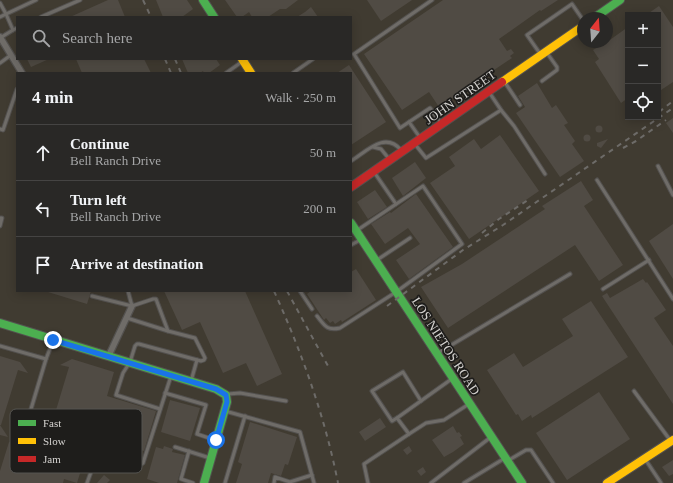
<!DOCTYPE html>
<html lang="en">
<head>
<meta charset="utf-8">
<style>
  :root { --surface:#292826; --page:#31302e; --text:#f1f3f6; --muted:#a5a6a7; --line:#454443 }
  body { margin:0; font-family:"Times New Roman",serif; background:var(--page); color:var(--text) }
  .controls { position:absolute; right:12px; top:12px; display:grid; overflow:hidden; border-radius:0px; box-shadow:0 2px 10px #0003 }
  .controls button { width:36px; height:36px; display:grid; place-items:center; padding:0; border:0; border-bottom:1px solid var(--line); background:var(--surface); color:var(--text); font:20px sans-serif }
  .compass { position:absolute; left:577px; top:12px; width:36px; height:36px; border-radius:50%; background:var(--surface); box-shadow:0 2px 10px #0003; rotate:17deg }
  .stop { position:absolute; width:12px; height:12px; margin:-9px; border:3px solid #1a73e8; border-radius:50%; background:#fff }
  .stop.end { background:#1a73e8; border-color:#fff; box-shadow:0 1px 4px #0008 }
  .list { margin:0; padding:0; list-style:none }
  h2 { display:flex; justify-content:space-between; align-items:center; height:52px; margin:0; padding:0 16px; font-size:17px }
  h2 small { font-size:13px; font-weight:400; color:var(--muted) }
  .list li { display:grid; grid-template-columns:26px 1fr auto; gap:12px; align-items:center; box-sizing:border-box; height:56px; padding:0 16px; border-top:1px solid var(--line) }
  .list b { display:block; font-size:15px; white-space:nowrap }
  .list p { margin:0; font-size:13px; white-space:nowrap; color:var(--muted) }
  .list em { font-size:13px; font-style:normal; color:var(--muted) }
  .icon { flex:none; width:22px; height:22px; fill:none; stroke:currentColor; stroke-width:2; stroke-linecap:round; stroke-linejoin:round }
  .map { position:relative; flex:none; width:673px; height:483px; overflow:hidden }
  .search { position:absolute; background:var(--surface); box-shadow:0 2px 10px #0003; left:16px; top:16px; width:336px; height:44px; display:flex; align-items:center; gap:10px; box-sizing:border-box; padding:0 14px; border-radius:0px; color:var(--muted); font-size:15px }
  .panel { position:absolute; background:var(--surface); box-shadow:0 2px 10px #0003; left:16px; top:72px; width:336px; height:220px; border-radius:0px }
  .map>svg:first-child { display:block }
</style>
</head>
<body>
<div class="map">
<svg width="673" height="483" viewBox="0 0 673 483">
  <rect width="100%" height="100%" fill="#373532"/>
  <path fill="#403b31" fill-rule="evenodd" d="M0,0H673V483H0ZM628,15H658V117H628ZM17,17H351V59H17ZM583,18H607V42H583ZM17,73H351V291H17Z"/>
  <g fill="#504b44">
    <path d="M108,0H118L125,17H70Z"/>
    <path d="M156,0H187L193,9L182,17H163Z"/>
    <path d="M225,0H298L286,9H280L268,17H252L249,12L242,17H237Z"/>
    <path d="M367,0H412L381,21Z"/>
    <path d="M443,0H558L541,11L540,10L499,39L507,51L511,49L514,53L510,56L512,58L439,107L429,92L402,110L364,54Z"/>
    <path d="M659,6L673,27V82L658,92V15H646Z"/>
    <path d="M311,7L318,17H297L305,12Z"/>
    <path d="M628,27V98L621,103L595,62L599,59L593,50L607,42Z"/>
    <path d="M27,59H49L31,67Z"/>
    <path d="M76,59H144L151,73H82Z"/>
    <path d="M182,59H216L220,65L209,73H204L203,71L200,73H188Z"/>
    <path d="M349,65L386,122L351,145V73H337Z"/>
    <path d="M537,83L552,108L556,105L568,123L564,125L575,141L572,144L584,161L560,177L516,113L525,107L518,96Z"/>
    <path d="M673,118V133L666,123Z"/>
    <circle cx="599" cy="129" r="3.5"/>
    <circle cx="587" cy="138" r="3.5"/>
    <path d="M500,135L539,191L469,239L430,183L455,166L449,157L474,139L481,149Z"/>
    <path d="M608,139L601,148L597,146V143Z"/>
    <path d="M415,162L426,178L403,196L392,178Z"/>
    <path d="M581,181L593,200L584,206L623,265L599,281L575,245L448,328L421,287L462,264L545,209L542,206Z"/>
    <path d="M375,190L387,207L368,219L357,202Z"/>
    <path d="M416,194L453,247L409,279L396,260L420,244L408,228L385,244L371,224L390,212L391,213Z"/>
    <path d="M673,224V279L649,241Z"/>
    <path d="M356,269L376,300L342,322L341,320L335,324L333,321L330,323L326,318L324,320L307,294L311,291H351V272Z"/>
    <path d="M643,279L646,283L647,282L666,310L654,318L673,346V404L602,296L607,293L610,298Z"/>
    <path d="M48,291H91L87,304L48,292Z"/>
    <path d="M164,291H245L282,374L257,386L246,363L223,373L200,322L182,330Z"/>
    <path d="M591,301L628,357L532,418L531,415L522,421L518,414L516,415L487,370L514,353L523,367L573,336L562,319Z"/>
    <path d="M0,356L20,362L28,373L18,370L1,425H0L8,437L0,435Z"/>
    <path d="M72,359L114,372L107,396L156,411L144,451L127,446L126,450L107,444L108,441L95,437L87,461L84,460L77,483L64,479L63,483H0V471L9,442L37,450L39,443L47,440L69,367L60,365Z"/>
    <path d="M599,392L630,439L567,480L536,433Z"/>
    <path d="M170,400L200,408L190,441L161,432Z"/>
    <path d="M380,418L386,427L365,441L359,432Z"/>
    <path d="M250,422L297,437L288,465L285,464L281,476L271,473L268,483H236L242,464L238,462Z"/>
    <path d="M453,426L457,433L459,432L462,436L460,437L464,444L453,452L444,457L432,440Z"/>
    <path d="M164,446L173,449L172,452L185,455L177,483H159L147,479L156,447L163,449Z"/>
    <path d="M409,446L412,451L407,455L403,450Z"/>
    <path d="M673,460V474L669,476L662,467Z"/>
    <path d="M423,467L426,472L421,476L417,471Z"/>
    <path d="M104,475L110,480L107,483H97Z"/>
  </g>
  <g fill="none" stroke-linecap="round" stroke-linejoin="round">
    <g stroke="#53514f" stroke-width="5">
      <g id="lane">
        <path d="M432,0L354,54L400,128L430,108L441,123"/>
        <path d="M0,3L6,14L13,30L17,28"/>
        <path d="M0,17L36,0"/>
        <path d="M41,17L80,0"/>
        <path d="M0,38L13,30"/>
        <path d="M541,55L527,35L572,4L583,20"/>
        <path d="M0,63L11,55"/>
        <path d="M226,73L243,61"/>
        <path d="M293,73L313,59"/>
        <path d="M504,81L520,105"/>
        <path d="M542,81L557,70V67L547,53"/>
        <path d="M501,110L514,126L545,174"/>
        <path d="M409,122L421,139"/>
        <path d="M0,129L3,130L17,89"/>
        <path d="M414,143L426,158L501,110L489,92"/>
        <path d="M373,147L381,149L390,160"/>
        <path d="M351,161C367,151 385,131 401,150"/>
        <path d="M658,166L673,195"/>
        <path d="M374,172L396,204"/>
        <path d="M597,180L673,299"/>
        <path d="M0,218H2L0,226"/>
        <path d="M351,245L360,240"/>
        <path d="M377,260L410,238"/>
        <path d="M603,289L649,260"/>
        <path d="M128,291L132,306"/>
        <path d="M300,291L312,309"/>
        <path d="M92,296L132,306L153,299H156L168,331L195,338L205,358L204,360L201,361L139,344H137L135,346L130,362L123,373L116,395L160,409"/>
        <path d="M317,316C325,326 327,331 340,328L396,292L462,244L423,186L356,231"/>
        <path d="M127,318L168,331"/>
        <path d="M0,346L46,359L53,341"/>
        <path d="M438,353L570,274"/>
        <path d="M191,381L197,360"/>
        <path d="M634,391L670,440"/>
        <path d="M165,393L206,405L197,434L215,440"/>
        <path d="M228,394L240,393L286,401"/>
        <path d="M225,411L300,432L314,483"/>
        <path d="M397,418L392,421L372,391L403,372L421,401"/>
        <path d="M25,429L46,359"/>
        <path d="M409,434L426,423L444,420L469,404"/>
        <path d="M175,447L210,458"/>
        <path d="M95,451L140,465L143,463L171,376"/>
        <path d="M189,451L181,479L193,483"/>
        <path d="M645,459L661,483"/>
        <path d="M509,460L526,450H531L553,483"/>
        <path d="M87,483L91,472"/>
        <path d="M225,483L245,416"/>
        <path d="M274,483L275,477L290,482L312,475"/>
        <path d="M368,483L364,464L409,434L397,418L453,378"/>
        <path d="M431,483L491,437"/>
        <path d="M464,483L505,458"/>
      </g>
    </g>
    <g stroke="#53514f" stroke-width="8">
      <g id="street">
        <path d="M0,37L22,73"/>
        <path d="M109,355L132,306"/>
      </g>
    </g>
    <g stroke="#53514f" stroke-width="10">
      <g id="fast">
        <path d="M203,0L214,17"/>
        <path d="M594,18L620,0"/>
        <path d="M351,223L522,483"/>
        <path d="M0,323L216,389L226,395L227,402L204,483"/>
      </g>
    </g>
    <g stroke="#53514f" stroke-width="10">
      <g id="slow">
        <path d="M242,59L251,73"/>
        <path d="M502,82L583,26"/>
        <path d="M607,483L673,440"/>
      </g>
    </g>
    <g stroke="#53514f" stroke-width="10">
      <path id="jam" d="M351,187L502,82"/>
    </g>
    <use href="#lane" stroke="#6f6c68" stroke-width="3"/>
    <use href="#street" stroke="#6f6c68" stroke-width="5.5"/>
    <use href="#fast" stroke="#4caf50" stroke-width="8"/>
    <use href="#slow" stroke="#ffc107" stroke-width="8"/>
    <use href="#jam" stroke="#c62828" stroke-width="8"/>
    <g stroke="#6d6b68" stroke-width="2" stroke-dasharray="5 5" stroke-linecap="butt">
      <path d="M143,0L151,17"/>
      <path d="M165,59L171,73"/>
      <path d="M175,59L181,73"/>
      <path d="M659,112L673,101"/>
      <path d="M623,148L636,141L666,120"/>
      <path d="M482,233L499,219L528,200"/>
      <path d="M274,291C302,353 325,417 338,483"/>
      <path d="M287,291L328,366"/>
      <path d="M387,306L463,250L503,225L673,108"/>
    </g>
  </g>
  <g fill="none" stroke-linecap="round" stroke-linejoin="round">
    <path stroke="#1a73e8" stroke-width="5" d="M53,340L216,389L226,395L227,402L216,440"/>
  </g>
  <g text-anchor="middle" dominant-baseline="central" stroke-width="3.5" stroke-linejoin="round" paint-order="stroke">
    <g font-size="13" fill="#d5d3d0" stroke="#1e1d1b">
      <text transform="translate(460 97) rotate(-35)">JOHN STREET</text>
      <text transform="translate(446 346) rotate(57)">LOS NIETOS ROAD</text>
    </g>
  </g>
  <rect x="10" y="409" width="132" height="64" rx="6" fill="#1e1d1b" stroke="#555451" stroke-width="1"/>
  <rect x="18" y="420" width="18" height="6" fill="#4caf50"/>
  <rect x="18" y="438" width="18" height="6" fill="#ffc107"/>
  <rect x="18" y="456" width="18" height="6" fill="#c62828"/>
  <g font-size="11" fill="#d5d3d0">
    <text x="43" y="427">Fast</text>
    <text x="43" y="445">Slow</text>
    <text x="43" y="463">Jam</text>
  </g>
</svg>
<div class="controls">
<button>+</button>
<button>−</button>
<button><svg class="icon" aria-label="locate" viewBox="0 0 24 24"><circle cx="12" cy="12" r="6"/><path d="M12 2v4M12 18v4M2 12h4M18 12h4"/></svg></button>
</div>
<svg class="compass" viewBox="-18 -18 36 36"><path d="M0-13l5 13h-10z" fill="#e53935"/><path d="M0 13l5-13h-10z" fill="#a5a6a7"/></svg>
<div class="stop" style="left:216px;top:440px"></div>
<div class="stop end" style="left:53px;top:340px"></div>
<div class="search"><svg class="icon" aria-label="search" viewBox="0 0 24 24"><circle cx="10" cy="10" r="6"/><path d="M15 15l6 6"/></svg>Search here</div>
<section class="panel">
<h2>4 min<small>Walk · 250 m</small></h2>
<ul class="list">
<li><svg class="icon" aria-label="ahead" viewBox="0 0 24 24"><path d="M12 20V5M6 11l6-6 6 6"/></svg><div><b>Continue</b><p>Bell Ranch Drive</p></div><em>50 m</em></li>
<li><svg class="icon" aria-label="left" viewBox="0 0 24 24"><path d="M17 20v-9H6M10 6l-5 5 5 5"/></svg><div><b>Turn left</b><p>Bell Ranch Drive</p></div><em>200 m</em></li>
<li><svg class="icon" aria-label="arrive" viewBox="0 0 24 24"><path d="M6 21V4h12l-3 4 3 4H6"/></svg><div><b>Arrive at destination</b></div></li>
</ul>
</section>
</div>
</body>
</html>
